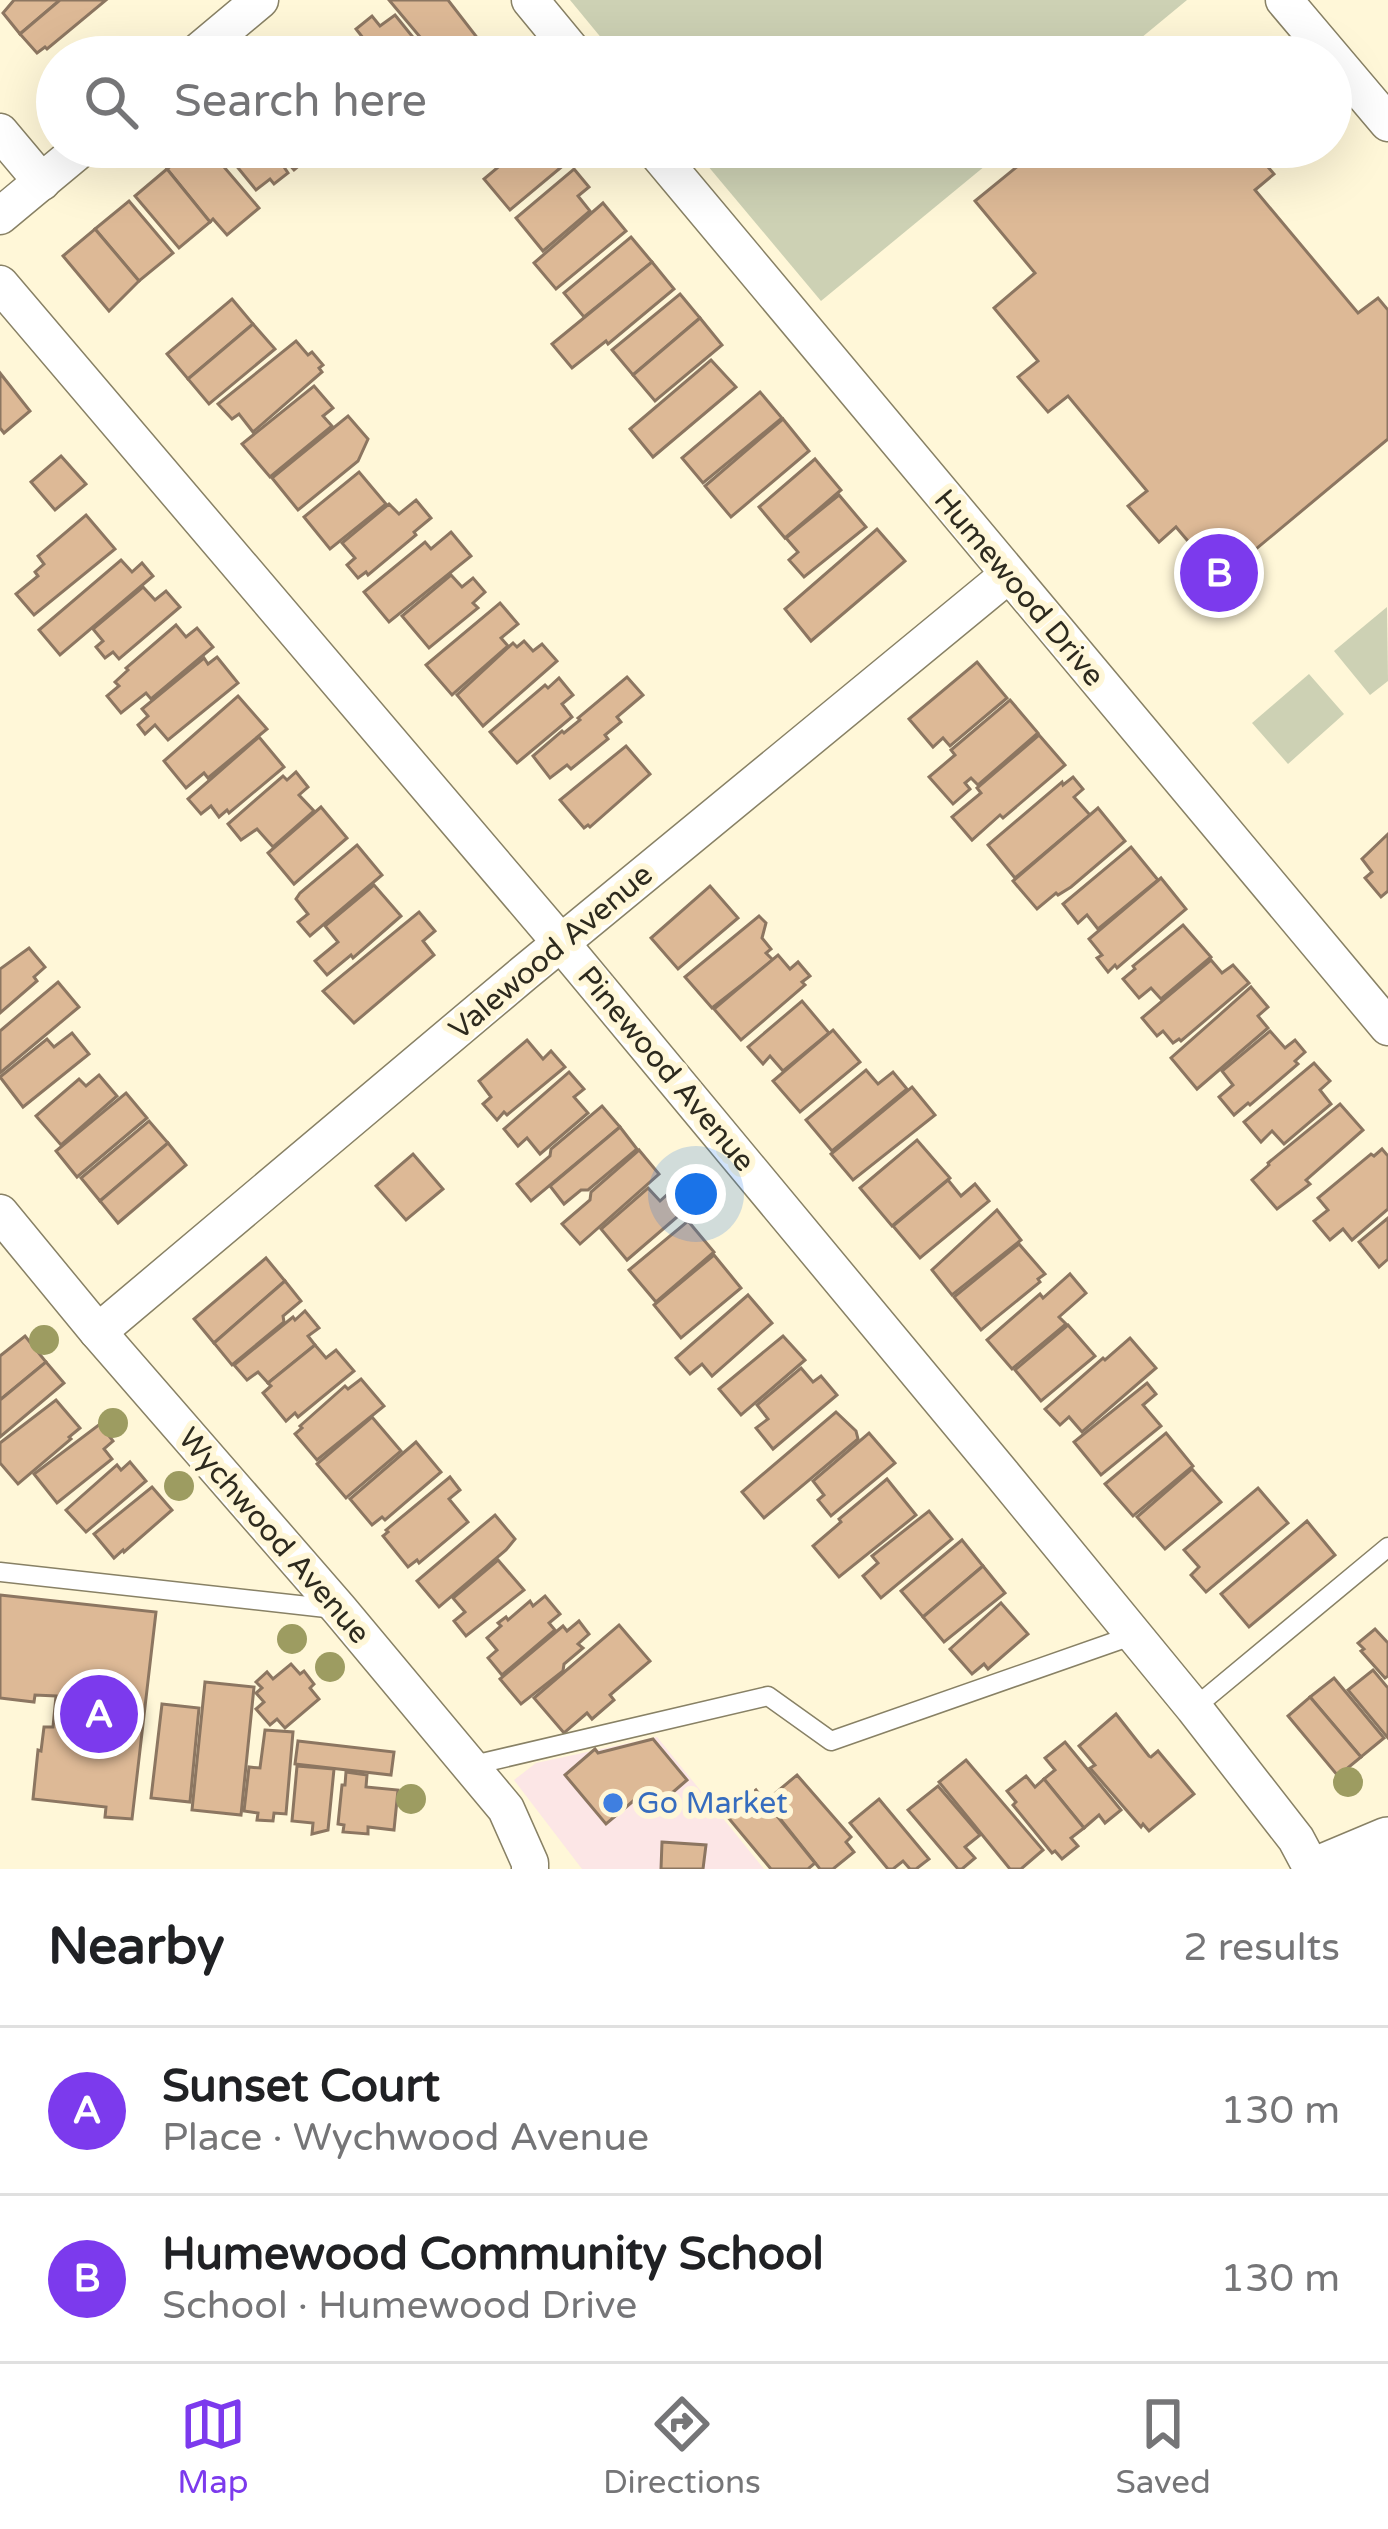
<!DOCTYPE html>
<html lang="en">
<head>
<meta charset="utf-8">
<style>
  :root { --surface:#fff; --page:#f2f2f2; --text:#202124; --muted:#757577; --line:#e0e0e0; --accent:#7c3aed }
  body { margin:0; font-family:"Varela Round",sans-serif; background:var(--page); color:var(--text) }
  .you { position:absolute; left:696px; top:1194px; width:42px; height:42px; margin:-30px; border:9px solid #fff; border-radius:50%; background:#1a73e8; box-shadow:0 0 0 18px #1a73e833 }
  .badge { display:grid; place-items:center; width:78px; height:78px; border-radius:50%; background:var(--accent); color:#fff; font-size:39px; font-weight:700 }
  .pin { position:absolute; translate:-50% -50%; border:6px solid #fff; box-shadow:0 3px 12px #0006 }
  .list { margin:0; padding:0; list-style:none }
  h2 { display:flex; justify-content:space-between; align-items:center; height:156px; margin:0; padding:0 48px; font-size:51px }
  h2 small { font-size:39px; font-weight:400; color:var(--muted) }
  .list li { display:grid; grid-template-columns:78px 1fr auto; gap:36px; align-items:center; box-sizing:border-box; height:168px; padding:0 48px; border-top:3px solid var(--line) }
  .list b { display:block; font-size:45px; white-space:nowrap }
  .list p { margin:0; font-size:39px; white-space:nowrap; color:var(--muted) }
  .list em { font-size:39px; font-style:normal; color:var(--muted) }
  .icon { flex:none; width:66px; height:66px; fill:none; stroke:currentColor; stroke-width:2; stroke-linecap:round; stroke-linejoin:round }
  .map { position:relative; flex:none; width:1388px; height:1869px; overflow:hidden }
  .search { position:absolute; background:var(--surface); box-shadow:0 12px 48px #0002; left:36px; right:36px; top:36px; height:132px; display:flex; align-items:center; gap:30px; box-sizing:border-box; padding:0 42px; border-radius:66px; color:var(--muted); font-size:45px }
  .sheet { height:492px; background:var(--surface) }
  nav { display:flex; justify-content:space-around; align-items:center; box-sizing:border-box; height:168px; border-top:3px solid var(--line); background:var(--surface); font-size:33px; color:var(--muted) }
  nav a { display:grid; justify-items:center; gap:6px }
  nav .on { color:var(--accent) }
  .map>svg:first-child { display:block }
</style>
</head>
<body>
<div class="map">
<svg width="1388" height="1869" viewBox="0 0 1388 1869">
  <rect width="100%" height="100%" fill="#fff7d8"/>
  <path fill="#fce6e6" d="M657,1737L764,1869H582L514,1780L536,1763Z"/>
  <g fill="#cdd1b4">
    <path d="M570,0H1187L1118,57H617Z"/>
    <path d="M692,147H1008L821,301Z"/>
    <path d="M1387,607L1388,681L1370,695L1334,651Z"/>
    <path d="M1309,674L1344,714L1288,764L1252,723Z"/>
  </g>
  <g fill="#ddb996" stroke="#8c7661" stroke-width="3">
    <path d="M14,0H60L20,34L3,13Z"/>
    <path d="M60,0H106L47,49L45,47L37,53L20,34Z"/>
    <path d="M389,0H448L479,40L459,57L436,56Z"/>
    <path d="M395,15L429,57H378L356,29L372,16L380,26Z"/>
    <path d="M361,41L374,57L326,55L342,42L349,51Z"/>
    <path d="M194,147H207L259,208L227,235L213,219L210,222L167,169Z"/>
    <path d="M221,147H272L287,165L284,167L288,173L274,184L270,179L256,190Z"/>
    <path d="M274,147H321L294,170Z"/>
    <path d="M522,147H536L542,154L551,147L565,164L510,210L484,179Z"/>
    <path d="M1041,147H1220L1225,153L1233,147H1251L1274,174L1255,190L1358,313L1378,298L1388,310V439L1220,579L1176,527L1159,542L1128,506L1147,491L1068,396L1048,412L1018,377L1038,361L994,308L1035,273L975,201Z"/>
    <path d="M167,169L210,222L179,248L135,196Z"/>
    <path d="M574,169L589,187L578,196L590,211L543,251L516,218Z"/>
    <path d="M129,201L173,253L139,281L95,229Z"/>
    <path d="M603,203L626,231L556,289L534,263Z"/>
    <path d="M95,229L139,281L109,311L63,256Z"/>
    <path d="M631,237L652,262L584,317L564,293Z"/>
    <path d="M652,262L674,289L608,344L606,341L572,368L552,344Z"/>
    <path d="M680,294L700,318L633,375L612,350Z"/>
    <path d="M232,299L253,324L188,379L167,354Z"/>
    <path d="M700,318L722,345L655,401L633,375Z"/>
    <path d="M253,324L275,349L209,404L188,379Z"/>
    <path d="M296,341L308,355L312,352L323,365L319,368L322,372L253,432L239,414L232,419L218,404Z"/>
    <path d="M711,360L736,387L653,457L630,429Z"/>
    <path d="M0,373L30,411L4,433L0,428Z"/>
    <path d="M314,386L333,408L323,416L332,426L270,477L242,444Z"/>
    <path d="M760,392L782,418L703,483L682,458Z"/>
    <path d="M348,416L368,439L358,461L298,510L272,478Z"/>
    <path d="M783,419L809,451L731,517L705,486Z"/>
    <path d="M61,456L86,484L55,510L31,482Z"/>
    <path d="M815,459L841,490L785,538L759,507Z"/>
    <path d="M359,472L386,504L330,549L304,517Z"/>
    <path d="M839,495L866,527L804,577L789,560L798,552L786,538Z"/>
    <path d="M416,500L431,518L414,532L416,535L368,575L366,572L358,578L347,565L355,558L342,543L389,504L399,514Z"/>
    <path d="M86,515L115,549L34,615L16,594L38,576L35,572L44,564L38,556Z"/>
    <path d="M877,529L905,561L811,641L785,609Z"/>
    <path d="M451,532L471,556L389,622L364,592L425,542L431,549Z"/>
    <path d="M121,560L132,572L142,563L153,576L60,655L39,630Z"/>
    <path d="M451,575L462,587L473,578L485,592L473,603L478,608L429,648L402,616Z"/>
    <path d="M143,587L155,600L166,591L180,607L119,659L113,652L105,658L96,647L103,641L93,629Z"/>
    <path d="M500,603L518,624L501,638L508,646L452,695L426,665Z"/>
    <path d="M176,625L186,637L197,628L213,647L151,699L146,693L121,713L107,696L119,686L115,682L128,670L126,668Z"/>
    <path d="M524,641L533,651L542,644L557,661L483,726L457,695L513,643L517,647Z"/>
    <path d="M217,657L238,683L168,740L155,725L145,734L138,725L148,716L142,709L204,658L208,664Z"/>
    <path d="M977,662L1007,698L950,746L943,738L933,747L909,719Z"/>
    <path d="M627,677L643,695L617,717L621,722L605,735L608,739L571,769L567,765L550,778L533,756L562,731L564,733L580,720L578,718Z"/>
    <path d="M559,678L573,695L562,704L572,717L517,763L490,732L545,685L548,688Z"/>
    <path d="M238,696L267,729L208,778L204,773L186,788L164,761Z"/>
    <path d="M1010,700L1038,733L978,785L971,778L965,783L970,789L953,804L929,777L955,755L951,750Z"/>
    <path d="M1039,735L1065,765L1003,818L1000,815L972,840L952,817L981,793L977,788Z"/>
    <path d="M259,737L284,767L229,813L227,810L219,817L211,806L201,814L188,799Z"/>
    <path d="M626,746L650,774L590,827L588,825L584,828L560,800Z"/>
    <path d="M296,772L308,787L299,795L314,811L273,847L257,829L241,840L228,824L283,776L287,780Z"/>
    <path d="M1073,777L1083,789L1074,797L1090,815L1015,878L988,845L1062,782L1063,785Z"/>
    <path d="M321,807L347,838L294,884L268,853Z"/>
    <path d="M1098,808L1125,841L1071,887L1058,895L1056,893L1037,909L1013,881Z"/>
    <path d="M1388,834V891L1381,897L1365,878L1372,872L1362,859Z"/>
    <path d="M357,845L382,875L310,936L298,922L308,914L296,899L300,893Z"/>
    <path d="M1131,847L1158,880L1098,929L1087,915L1078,923L1063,904Z"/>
    <path d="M1161,878L1186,909L1117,968L1115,965L1108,972L1097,958L1102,955L1089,939Z"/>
    <path d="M374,885L401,916L353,958L351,955L327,975L315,961L338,942L325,926Z"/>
    <path d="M710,886L738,918L678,969L651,938Z"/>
    <path d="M419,912L435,931L423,941L434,955L354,1023L323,991Z"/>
    <path d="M759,916L766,923L762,938L771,949L766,953L773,960L712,1008L685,977Z"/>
    <path d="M1183,925L1211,957L1161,999L1151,988L1139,998L1123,979L1135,969L1133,966Z"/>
    <path d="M29,948L45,967L34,977L37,981L0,1013V969Z"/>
    <path d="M778,955L790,969L798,962L810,976L802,982L805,985L741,1040L714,1009Z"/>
    <path d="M1211,960L1222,973L1233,965L1249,983L1181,1041L1179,1039L1173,1043L1163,1031L1157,1036L1142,1018Z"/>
    <path d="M58,982L79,1007L0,1073V1031Z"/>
    <path d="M1251,987L1268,1007L1258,1016L1268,1028L1197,1089L1171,1058Z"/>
    <path d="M802,1001L829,1033L783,1071L770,1056L763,1064L748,1047Z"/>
    <path d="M833,1030L860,1062L800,1112L773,1081Z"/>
    <path d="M1270,1031L1285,1048L1295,1040L1305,1052L1295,1061L1298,1064L1250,1105L1248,1103L1234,1115L1219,1097L1233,1085L1222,1071Z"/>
    <path d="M72,1033L89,1054L23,1107L0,1077L47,1039L54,1047Z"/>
    <path d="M527,1040L543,1059L551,1051L565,1067L507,1115L504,1112L497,1120L483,1104L491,1097L479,1081Z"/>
    <path d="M1314,1063L1330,1081L1320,1090L1331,1104L1284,1144L1272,1131L1261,1142L1244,1122Z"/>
    <path d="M866,1070L878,1084L893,1072L907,1089L832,1151L806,1120Z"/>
    <path d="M569,1072L584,1089L574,1097L588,1113L540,1154L527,1138L518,1146L504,1129Z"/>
    <path d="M99,1075L117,1096L61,1145L36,1116L79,1079L86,1086Z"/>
    <path d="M912,1087L935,1115L853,1180L831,1154Z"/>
    <path d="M126,1093L147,1118L77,1177L56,1151Z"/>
    <path d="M1340,1104L1363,1130L1306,1180L1310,1184L1277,1209L1252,1180L1269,1165L1268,1163Z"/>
    <path d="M602,1106L620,1127L531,1201L517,1184L550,1156L551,1149Z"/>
    <path d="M149,1121L168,1143L100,1201L81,1178Z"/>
    <path d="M620,1127L637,1149L588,1190H581L564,1204L550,1186Z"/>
    <path d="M917,1140L950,1178L892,1226L860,1188Z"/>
    <path d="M168,1143L186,1165L118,1223L100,1201Z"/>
    <path d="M1382,1149L1388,1156V1209L1352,1240L1343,1229L1330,1240L1314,1221L1328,1210L1318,1198L1371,1154L1374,1156Z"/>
    <path d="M639,1150L659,1174L580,1244L562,1224L590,1200L591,1192Z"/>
    <path d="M413,1154L443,1189L406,1220L376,1186Z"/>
    <path d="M948,1180L961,1196L975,1184L989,1201L920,1258L893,1226Z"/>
    <path d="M648,1188L660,1201L669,1193L684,1211L627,1260L601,1229Z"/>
    <path d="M997,1210L1021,1240L952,1295L932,1270Z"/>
    <path d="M1388,1218V1259L1379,1267L1359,1242Z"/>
    <path d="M688,1221L714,1252L656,1302L629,1270Z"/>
    <path d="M1019,1244L1045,1274L1038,1279L1040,1282L981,1330L954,1297Z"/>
    <path d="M714,1255L741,1288L681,1338L654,1305Z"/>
    <path d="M266,1258L285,1281L214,1343L194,1319Z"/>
    <path d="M1070,1274L1086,1293L1059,1317L1066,1324L1012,1369L987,1340L1040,1294L1043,1298Z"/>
    <path d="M285,1281L301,1301L283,1316L284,1322L232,1365L214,1343Z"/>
    <path d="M748,1295L772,1323L712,1376L702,1364L690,1374L676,1358Z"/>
    <path d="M305,1311L319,1328L308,1336L315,1345L268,1383L258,1372L247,1380L234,1365L293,1317L295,1320Z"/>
    <path d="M1068,1325L1095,1356L1041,1401L1015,1370Z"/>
    <path d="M25,1336L46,1362L0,1400V1356Z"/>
    <path d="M783,1336L805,1360L741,1415L719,1389Z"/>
    <path d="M1130,1338L1156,1368L1082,1432L1069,1417L1060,1425L1045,1409L1103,1358L1105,1360Z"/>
    <path d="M315,1345L326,1358L336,1350L354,1371L298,1417L295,1413L286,1421L263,1393L271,1386L268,1383Z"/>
    <path d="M46,1362L64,1383L0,1437V1400Z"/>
    <path d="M801,1368L813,1382L821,1376L837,1395L773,1449L756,1428L768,1419L757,1405Z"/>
    <path d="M361,1379L384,1406L317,1460L295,1434L302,1428L300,1426L345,1386L348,1389Z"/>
    <path d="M1147,1383L1156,1394L1143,1405L1161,1426L1101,1475L1074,1442Z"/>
    <path d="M56,1400L80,1428L69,1437L71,1439L18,1484L0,1463V1443Z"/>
    <path d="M836,1412L856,1431L858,1439L764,1518L742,1492Z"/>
    <path d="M372,1417L401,1451L346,1498L317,1464Z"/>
    <path d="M100,1424L113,1441L104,1449L112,1459L57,1503L34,1474Z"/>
    <path d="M869,1433L895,1463L831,1516L818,1500L824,1495L813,1481Z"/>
    <path d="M1166,1433L1193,1466L1133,1516L1105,1484Z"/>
    <path d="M416,1442L441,1472L385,1520L382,1517L372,1525L350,1499Z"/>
    <path d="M130,1462L146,1481L86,1532L66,1510L117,1465L121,1470Z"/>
    <path d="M1192,1469L1221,1502L1165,1549L1137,1517Z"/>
    <path d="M450,1477L460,1490L449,1499L468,1522L419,1563L417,1560L408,1567L383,1536L388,1532L386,1530Z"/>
    <path d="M887,1479L916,1515L839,1577L813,1546L841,1522L839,1519Z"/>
    <path d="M152,1487L172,1510L124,1552L123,1550L114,1558L94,1534Z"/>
    <path d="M1258,1488L1288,1523L1206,1592L1191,1575L1199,1567L1184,1550Z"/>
    <path d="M929,1511L952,1539L881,1598L863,1576L878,1563L872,1556Z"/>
    <path d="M495,1515L515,1539L506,1550L439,1607L417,1581Z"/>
    <path d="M1307,1521L1335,1555L1249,1627L1221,1594Z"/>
    <path d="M962,1540L983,1566L923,1617L901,1591Z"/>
    <path d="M498,1560L524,1590L466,1636L454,1621L465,1612L453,1598Z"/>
    <path d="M983,1566L1005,1593L944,1642L923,1617Z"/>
    <path d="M0,1595L156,1612L132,1819L105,1817L106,1807L33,1799L38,1750L41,1751L44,1727H53L56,1696L35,1695L34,1702L0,1698Z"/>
    <path d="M545,1596L560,1614L549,1623L555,1630L502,1675L488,1658L497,1650L487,1638L501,1626L498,1623L506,1617L508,1620L530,1601L533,1606Z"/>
    <path d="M1001,1603L1028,1634L988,1669L984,1664L972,1674L950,1649Z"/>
    <path d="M579,1621L589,1634L578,1644L583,1648L564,1664L563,1671L521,1704L500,1679L563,1626L567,1631Z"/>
    <path d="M619,1625L650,1661L610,1695L614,1700L592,1719L587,1713L564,1733L534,1698Z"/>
    <path d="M1375,1629L1388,1643V1676L1385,1678L1361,1651L1364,1649L1358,1643Z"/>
    <path d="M291,1664L300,1674L304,1671L314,1684L310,1688L319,1699L285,1728L277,1719L270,1725L256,1709L264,1702L256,1693L262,1688L256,1682L267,1672L273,1679Z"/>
    <path d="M1373,1670L1388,1688V1738L1348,1690Z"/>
    <path d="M1334,1678L1384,1738L1361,1757L1310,1697Z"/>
    <path d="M205,1682L254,1687L241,1815L192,1810Z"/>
    <path d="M1310,1697L1361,1757L1338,1776L1288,1716Z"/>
    <path d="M162,1704L199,1708L190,1802L151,1798Z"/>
    <path d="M1116,1714L1149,1756L1151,1757L1158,1751L1194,1794L1149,1831L1143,1824L1141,1827L1090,1768L1095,1765L1079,1746Z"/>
    <path d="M265,1730L293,1732L286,1814L274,1813L273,1821L257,1820L258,1813L244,1811L249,1767L260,1768Z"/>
    <path d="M653,1739L687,1780L650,1812L638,1797L606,1824L565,1775L595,1749L598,1753Z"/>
    <path d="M298,1741L394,1752L391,1775L295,1764Z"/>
    <path d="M1065,1742L1121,1810L1105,1823L1099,1815L1084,1828L1044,1779L1055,1770L1045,1758Z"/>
    <path d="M966,1760L1043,1850L1021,1869H1010L939,1782Z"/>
    <path d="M297,1766L334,1769L328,1830L312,1834L313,1823L292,1821Z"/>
    <path d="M346,1772L367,1775L366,1787L398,1790L394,1830L368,1827V1834L343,1832L344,1825L338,1824L342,1785H345Z"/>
    <path d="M797,1775L851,1837L846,1842L854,1852L833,1869H820L766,1801Z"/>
    <path d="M1026,1776L1035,1787L1044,1779L1084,1828L1071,1838L1078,1846L1062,1859L1055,1851L1052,1853L1013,1805L1016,1802L1007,1791Z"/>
    <path d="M938,1786L980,1835L965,1847L975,1858L962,1869H958L908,1810Z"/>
    <path d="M756,1790L815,1863L808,1869H771L726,1815Z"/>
    <path d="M879,1799L929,1859L916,1869H910L903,1861L893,1869H888L850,1823Z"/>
    <path d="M662,1842L706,1845L703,1869H661Z"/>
  </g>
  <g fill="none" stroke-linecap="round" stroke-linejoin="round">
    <g stroke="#888165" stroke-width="21">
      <g id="lane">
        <path d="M0,1572L335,1609"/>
        <path d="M1194,1708L1388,1547"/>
        <path d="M469,1766L768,1696L831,1741L1134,1635"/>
      </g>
    </g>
    <g stroke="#888165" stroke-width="39">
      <g id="street">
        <path d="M530,0L577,57"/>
        <path d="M1284,0L1388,123"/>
        <path d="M192,57L260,0"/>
        <path d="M0,132L42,182"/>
        <path d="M652,147L1388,1027"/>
        <path d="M0,216L83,147"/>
        <path d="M0,284L561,943L1002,1474L1194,1708L1296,1839L1312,1869"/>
        <path d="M0,1213L98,1332L339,1609L506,1809L530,1863V1869"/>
        <path d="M98,1332L523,974L1008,575"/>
      </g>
    </g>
    <g stroke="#888165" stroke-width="54">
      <path id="secondary" d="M1326,1869L1388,1843"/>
    </g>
    <use href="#lane" stroke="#fff" stroke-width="18"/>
    <use href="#street" stroke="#fff" stroke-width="36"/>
    <use href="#secondary" stroke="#fff" stroke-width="51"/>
  </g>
  <g fill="#9d9c61">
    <circle cx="44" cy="1340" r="15"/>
    <circle cx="113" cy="1423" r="15"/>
    <circle cx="179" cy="1486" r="15"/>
    <circle cx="292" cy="1639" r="15"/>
    <circle cx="330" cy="1667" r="15"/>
    <circle cx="1348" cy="1782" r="15"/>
    <circle cx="411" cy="1799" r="15"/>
  </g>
  <circle fill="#3f7fe0" stroke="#fff7d8" stroke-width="4.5" cx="613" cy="1803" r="12"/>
  <g text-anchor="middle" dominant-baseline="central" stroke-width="12" stroke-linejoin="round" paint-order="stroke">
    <g font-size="30" fill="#2d2a1e" stroke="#fff7d8">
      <text transform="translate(1019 588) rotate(50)">Humewood Drive</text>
      <text transform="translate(551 952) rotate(-40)">Valewood Avenue</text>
      <text transform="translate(666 1069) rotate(50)">Pinewood Avenue</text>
      <text transform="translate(274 1536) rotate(49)">Wychwood Avenue</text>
    </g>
    <g font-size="30" fill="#366cbe" stroke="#fff7d8" text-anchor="start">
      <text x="637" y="1803">Go Market</text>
    </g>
  </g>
</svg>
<div class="you"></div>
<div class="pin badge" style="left:99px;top:1714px">A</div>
<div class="pin badge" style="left:1219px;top:573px">B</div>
<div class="search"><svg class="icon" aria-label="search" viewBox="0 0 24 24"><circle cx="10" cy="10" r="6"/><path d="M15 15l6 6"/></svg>Search here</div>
</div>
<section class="sheet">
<h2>Nearby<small>2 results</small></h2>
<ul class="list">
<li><span class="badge">A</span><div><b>Sunset Court</b><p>Place · Wychwood Avenue</p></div><em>130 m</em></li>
<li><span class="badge">B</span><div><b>Humewood Community School</b><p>School · Humewood Drive</p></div><em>130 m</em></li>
</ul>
</section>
<nav>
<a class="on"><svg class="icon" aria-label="map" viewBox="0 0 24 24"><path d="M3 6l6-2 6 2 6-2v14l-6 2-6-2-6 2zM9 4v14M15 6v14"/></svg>Map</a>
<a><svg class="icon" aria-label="directions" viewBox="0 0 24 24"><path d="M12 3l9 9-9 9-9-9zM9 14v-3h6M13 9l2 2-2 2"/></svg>Directions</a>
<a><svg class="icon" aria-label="saved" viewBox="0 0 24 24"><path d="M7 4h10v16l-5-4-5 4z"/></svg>Saved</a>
</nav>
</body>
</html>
